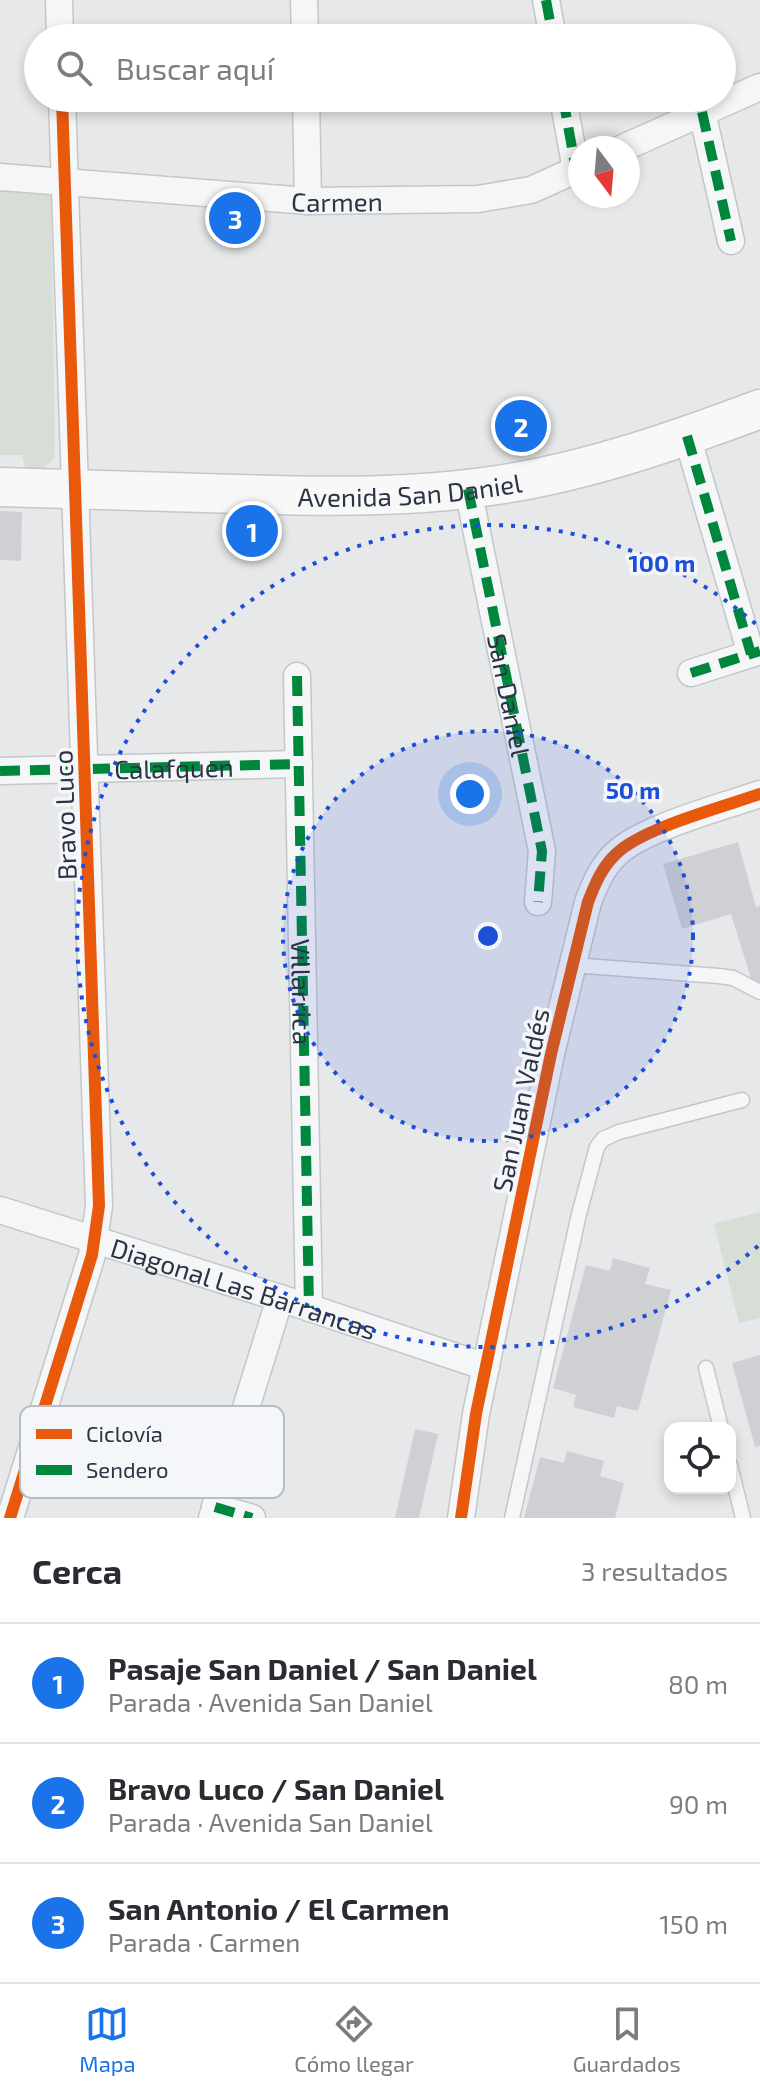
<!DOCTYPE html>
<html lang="es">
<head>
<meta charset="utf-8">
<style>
  :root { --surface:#fff; --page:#f7f7f7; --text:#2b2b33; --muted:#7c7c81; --line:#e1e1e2; --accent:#1a73e8 }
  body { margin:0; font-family:"Exo 2",sans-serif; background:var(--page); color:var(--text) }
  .controls { position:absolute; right:24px; bottom:24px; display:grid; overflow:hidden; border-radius:16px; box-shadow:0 4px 12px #0003 }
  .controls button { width:72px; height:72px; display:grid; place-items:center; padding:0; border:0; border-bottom:2px solid var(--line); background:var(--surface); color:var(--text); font:40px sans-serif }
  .compass { position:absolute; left:568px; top:136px; width:72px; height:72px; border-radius:50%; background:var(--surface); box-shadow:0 4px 12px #0003; rotate:164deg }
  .you { position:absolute; left:470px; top:794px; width:28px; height:28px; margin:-20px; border:6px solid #fff; border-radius:50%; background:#1a73e8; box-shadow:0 0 0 12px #1a73e833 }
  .badge { display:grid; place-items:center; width:52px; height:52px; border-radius:50%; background:var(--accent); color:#fff; font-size:26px; font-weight:700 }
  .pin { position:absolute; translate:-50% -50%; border:4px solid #fff; box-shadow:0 2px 8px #0006 }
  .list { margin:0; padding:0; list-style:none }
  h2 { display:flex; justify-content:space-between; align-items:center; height:104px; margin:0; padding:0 32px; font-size:34px }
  h2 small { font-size:26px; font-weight:400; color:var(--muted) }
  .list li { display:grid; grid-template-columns:52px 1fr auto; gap:24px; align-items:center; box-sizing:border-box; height:120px; padding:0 32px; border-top:2px solid var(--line) }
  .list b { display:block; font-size:30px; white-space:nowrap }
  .list p { margin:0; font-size:26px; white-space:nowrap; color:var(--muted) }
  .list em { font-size:26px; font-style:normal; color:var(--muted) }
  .icon { flex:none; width:44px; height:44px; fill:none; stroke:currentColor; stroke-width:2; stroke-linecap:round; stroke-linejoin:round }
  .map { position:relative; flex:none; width:760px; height:1518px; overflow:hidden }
  .search { position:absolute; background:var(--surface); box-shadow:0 4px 12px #0003; left:24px; right:24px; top:24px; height:88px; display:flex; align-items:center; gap:20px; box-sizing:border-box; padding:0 28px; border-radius:44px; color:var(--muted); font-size:30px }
  .sheet { height:464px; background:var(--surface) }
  nav { display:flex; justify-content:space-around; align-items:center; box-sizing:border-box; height:112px; border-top:2px solid var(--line); background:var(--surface); font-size:22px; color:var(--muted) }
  nav a { display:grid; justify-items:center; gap:4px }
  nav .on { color:var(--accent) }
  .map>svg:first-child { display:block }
</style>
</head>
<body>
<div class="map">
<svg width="760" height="1518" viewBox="0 0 760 1518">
  <rect width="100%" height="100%" fill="#e6e8ea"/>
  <g fill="#d6ded6">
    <path d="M0,188L51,192L55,443L54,458L43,470L26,471L22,455H0Z"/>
    <path d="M760,1212V1318L739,1323L714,1224Z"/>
  </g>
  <g fill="#ced0d3">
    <path d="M0,511L22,512L21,561L0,560Z"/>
    <path d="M738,842L756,907L760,906V986L754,988L731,914L682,929L663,864Z"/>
    <path d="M613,1258L650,1268L645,1284L671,1290L638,1411L617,1406L614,1418L573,1407L576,1395L553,1388L586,1265L610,1271Z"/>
    <path d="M760,1355V1446L755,1447L732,1363Z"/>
    <path d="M415,1429L438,1434L419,1518H395Z"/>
    <path d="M567,1451L604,1461L600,1476L624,1483L615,1518H524L540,1457L564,1463Z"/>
  </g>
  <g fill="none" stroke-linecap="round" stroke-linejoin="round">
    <g stroke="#c4c6c8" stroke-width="17">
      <g id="lane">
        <path d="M572,965L719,976L733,978L760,992"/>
        <path d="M706,1368L721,1428"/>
        <path d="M730,1465L743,1518"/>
        <path d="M512,1518L579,1214L597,1147L603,1139L619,1132L742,1100"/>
      </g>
    </g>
    <g stroke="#c4c6c8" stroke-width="29">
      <g id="street">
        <path d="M59,0L60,38"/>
        <path d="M304,0L305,38"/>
        <path d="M546,0L553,38"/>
        <path d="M306,98L308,201"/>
        <path d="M563,98L576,170"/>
        <path d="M702,112L731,241"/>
        <path d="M623,148L760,87"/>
        <path id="s1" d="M0,177L308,201L478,199L531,190L580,168"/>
        <path d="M687,436L751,654"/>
        <path id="s2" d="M468,489L542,851L538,902"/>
        <path d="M691,673L760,651"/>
        <path id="s3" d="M297,676L309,1308"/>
        <path d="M0,771L299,764"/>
        <path id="s4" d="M0,1210L280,1298L486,1367"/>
        <path d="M215,1507L252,1518"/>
        <path d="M10,1518L92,1255L99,1206L62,98"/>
        <path d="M212,1518L280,1298"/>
        <path d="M461,1518L476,1414L551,1054L588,902C595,884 602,867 616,854C642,828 723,807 760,794"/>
      </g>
    </g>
    <g stroke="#c4c6c8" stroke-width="41">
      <g id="secondary">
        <path id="s5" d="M0,487C79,489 158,492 237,494C326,497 416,498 504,484C592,470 677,440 760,409"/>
      </g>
    </g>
    <use href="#lane" stroke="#f5f6f7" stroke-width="14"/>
    <use href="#street" stroke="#f5f6f7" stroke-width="26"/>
    <use href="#secondary" stroke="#f8f8f8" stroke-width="38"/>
    <g stroke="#00873e" stroke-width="10" stroke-dasharray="20 10" stroke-linecap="butt">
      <path d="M546,0L553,38"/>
      <path d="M563,98L576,170"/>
      <path d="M702,112L731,241"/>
      <path d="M687,436L751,654"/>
      <path d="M468,489L542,851L538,902"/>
      <path d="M691,673L760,651"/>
      <path d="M297,676L309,1308"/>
      <path id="s6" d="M0,771L299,764"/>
      <path d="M215,1507L252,1518"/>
    </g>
    <g stroke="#f4f6f9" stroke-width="17">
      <g id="cycleway">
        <path d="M10,1518L92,1255L99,1206L62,98"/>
        <path d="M461,1518L476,1414L551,1054L588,902C595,884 602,867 616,854C642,828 723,807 760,794"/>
      </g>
    </g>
    <use href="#cycleway" stroke="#e8590c" stroke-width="12"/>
  </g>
  <circle cx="488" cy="936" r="205" fill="#1d4ed8" fill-opacity=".12"/>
  <g fill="none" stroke="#1d4ed8" stroke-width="4" stroke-dasharray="4 8">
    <circle cx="488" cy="936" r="205"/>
    <path d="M758 1246A411 411 0 1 1 758 626"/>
  </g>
  <g text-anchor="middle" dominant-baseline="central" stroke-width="7" stroke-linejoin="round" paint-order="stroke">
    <g font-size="26" fill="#2b3445" stroke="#f4f6f9">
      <text stroke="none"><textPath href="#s1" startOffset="338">Carmen</textPath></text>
      <text stroke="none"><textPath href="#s5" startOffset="410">Avenida San Daniel</textPath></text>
      <text stroke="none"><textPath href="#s2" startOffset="210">San Daniel</textPath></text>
      <text stroke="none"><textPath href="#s6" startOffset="174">Calafquen</textPath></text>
      <text transform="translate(64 815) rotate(-92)">Bravo Luco</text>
      <text stroke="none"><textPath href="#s3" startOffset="316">Villarrica</textPath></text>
      <text transform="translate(520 1100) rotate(-78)">San Juan Valdés</text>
      <text stroke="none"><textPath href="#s4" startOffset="256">Diagonal Las Barrancas</textPath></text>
    </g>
  </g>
  <rect x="20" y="1406" width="264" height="92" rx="12" fill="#f4f6f9" stroke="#b8bcc3" stroke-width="2"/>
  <rect x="36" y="1429" width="36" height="10" fill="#e8590c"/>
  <rect x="36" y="1465" width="36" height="10" fill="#00873e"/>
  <g font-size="22" fill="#2b3445">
    <text x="86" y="1442">Ciclovía</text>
    <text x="86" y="1478">Sendero</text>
  </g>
  <circle cx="488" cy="936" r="12" fill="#1d4ed8" stroke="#f4f6f9" stroke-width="4"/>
  <g font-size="24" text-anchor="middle" font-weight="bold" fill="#1d4ed8" stroke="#f4f6f9" stroke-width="7" stroke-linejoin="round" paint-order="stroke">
    <text x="662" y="572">100 m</text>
    <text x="633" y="799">50 m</text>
  </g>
</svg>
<div class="controls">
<button><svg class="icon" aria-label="locate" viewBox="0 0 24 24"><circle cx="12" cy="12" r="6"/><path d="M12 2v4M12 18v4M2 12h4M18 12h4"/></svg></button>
</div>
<svg class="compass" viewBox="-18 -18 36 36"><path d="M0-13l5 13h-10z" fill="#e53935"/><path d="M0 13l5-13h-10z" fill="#7c7c81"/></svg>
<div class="you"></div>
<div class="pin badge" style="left:252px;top:531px">1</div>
<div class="pin badge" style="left:521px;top:426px">2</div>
<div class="pin badge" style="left:235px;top:218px">3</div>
<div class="search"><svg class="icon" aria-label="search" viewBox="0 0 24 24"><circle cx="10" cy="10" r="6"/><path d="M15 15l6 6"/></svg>Buscar aquí</div>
</div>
<section class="sheet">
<h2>Cerca<small>3 resultados</small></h2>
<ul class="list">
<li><span class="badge">1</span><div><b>Pasaje San Daniel / San Daniel</b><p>Parada · Avenida San Daniel</p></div><em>80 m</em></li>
<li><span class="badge">2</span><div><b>Bravo Luco / San Daniel</b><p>Parada · Avenida San Daniel</p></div><em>90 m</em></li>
<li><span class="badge">3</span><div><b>San Antonio / El Carmen</b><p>Parada · Carmen</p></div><em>150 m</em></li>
</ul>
</section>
<nav>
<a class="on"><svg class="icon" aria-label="map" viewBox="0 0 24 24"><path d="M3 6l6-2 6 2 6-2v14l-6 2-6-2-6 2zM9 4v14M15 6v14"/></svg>Mapa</a>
<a><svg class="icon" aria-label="directions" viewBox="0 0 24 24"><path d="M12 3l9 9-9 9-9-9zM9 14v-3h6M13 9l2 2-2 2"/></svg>Cómo llegar</a>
<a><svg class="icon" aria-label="saved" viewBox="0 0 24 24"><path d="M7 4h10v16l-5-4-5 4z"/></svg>Guardados</a>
</nav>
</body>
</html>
